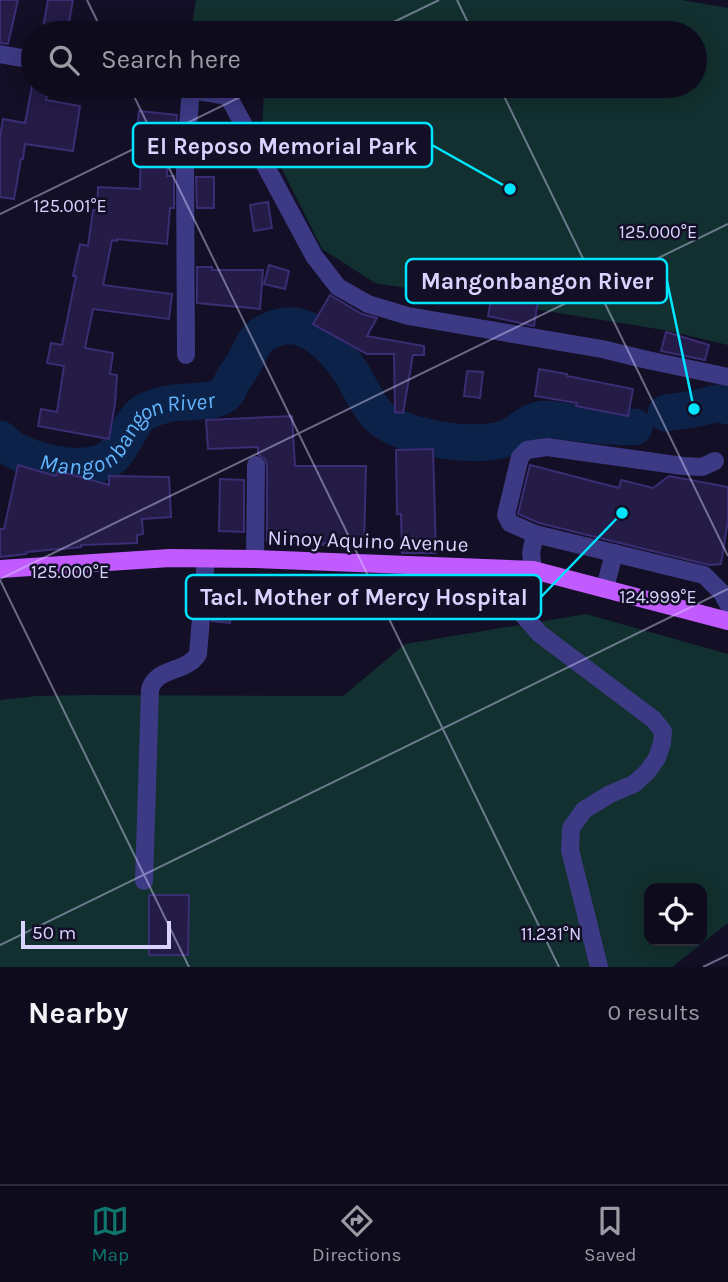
<!DOCTYPE html>
<html lang="en">
<head>
<meta charset="utf-8">
<style>
  :root { --surface:#0e0b1c; --page:#171425; --text:#f1f3f6; --muted:#9b9ba3; --line:#2e2b3b; --accent:#0f766e }
  body { margin:0; font-family:Karla,sans-serif; background:var(--page); color:var(--text) }
  .controls { position:absolute; right:21px; bottom:21px; display:grid; overflow:hidden; border-radius:14px; box-shadow:0 4px 18px #0003 }
  .controls button { width:63px; height:63px; display:grid; place-items:center; padding:0; border:0; border-bottom:2px solid var(--line); background:var(--surface); color:var(--text); font:35px sans-serif }
  .scale { position:absolute; left:21px; bottom:18px; width:150px; box-sizing:border-box; padding-left:7px; border:4px solid #d9d4ff; border-top:0; font-size:19px; line-height:24px; white-space:nowrap; color:#d9d4ff; -webkit-text-stroke:5px #130f26; paint-order:stroke }
  .list { margin:0; padding:0; list-style:none }
  h2 { display:flex; justify-content:space-between; align-items:center; height:91px; margin:0; padding:0 28px; font-size:30px }
  h2 small { font-size:23px; font-weight:400; color:var(--muted) }
  .icon { flex:none; width:38px; height:38px; fill:none; stroke:currentColor; stroke-width:2; stroke-linecap:round; stroke-linejoin:round }
  .map { position:relative; flex:none; width:728px; height:967px; overflow:hidden }
  .search { position:absolute; background:var(--surface); box-shadow:0 4px 18px #0003; left:21px; right:21px; top:21px; height:77px; display:flex; align-items:center; gap:18px; box-sizing:border-box; padding:0 24px; border-radius:38px; color:var(--muted); font-size:26px }
  .sheet { height:217px; background:var(--surface) }
  nav { display:flex; justify-content:space-around; align-items:center; box-sizing:border-box; height:98px; border-top:2px solid var(--line); background:var(--surface); font-size:19px; color:var(--muted) }
  nav a { display:grid; justify-items:center; gap:4px }
  nav .on { color:var(--accent) }
  .map>svg:first-child { display:block }
</style>
</head>
<body>
<div class="map">
<svg width="728" height="967" viewBox="0 0 728 967">
  <rect width="100%" height="100%" fill="#130f26"/>
  <g fill="#12302f" fill-rule="evenodd">
    <path d="M196,0H682L728,8V345L664,330L375,283L322,249L262,129L264,90L245,86H695V33H191Z"/>
    <path d="M586,614L728,654V923L672,967H0V700L37,696L88,695L343,696L405,644ZM649,888H702V941H649Z"/>
  </g>
  <g fill="none" stroke-linecap="round" stroke-linejoin="round">
    <g stroke="#0c2248" stroke-width="37">
      <path d="M666,413L694,409L718,403L728,406"/>
      <path id="s1" d="M0,439C4,442 8,446 12,449C36,463 91,476 113,456C123,446 133,419 143,413C151,408 165,404 173,403C189,401 212,404 225,394C229,391 230,384 233,380C236,374 241,369 244,363C255,342 255,334 280,327C309,319 336,350 351,372C359,385 371,412 383,420C410,439 476,449 507,438C520,433 527,421 544,419C552,419 562,421 571,422C592,425 612,427 634,427"/>
    </g>
  </g>
  <g fill="#241b47" stroke="#3b2d73" stroke-width="2">
    <path d="M0,0H18L8,44L0,43Z"/>
    <path d="M48,0H73L67,33H42Z"/>
    <path d="M32,86H49L46,100L80,106L73,151L25,144L23,159H21L14,199L0,197V137L3,119L25,123Z"/>
    <path d="M139,111L177,115L175,144L168,143L167,176H174V208H170L167,244L117,239V241L112,240L103,285L172,294L169,319L93,309L85,348L113,353L110,374L117,375L115,404L109,439L38,426L41,409L57,412L64,366L47,363L51,343L62,345L76,276H73L80,244L88,246L93,210H97L98,187L140,189L141,141L136,140Z"/>
    <path d="M196,177H214V208H197Z"/>
    <path d="M268,202L272,228L254,231L250,205Z"/>
    <path d="M269,265L289,271L285,289L264,284Z"/>
    <path d="M197,267H212V270H263L260,309L197,303Z"/>
    <path d="M330,295L362,314L377,318L367,336L424,346V355H413L403,413L395,412L394,354H367L313,324Z"/>
    <path d="M510,295L538,300L534,326L488,316L492,296L509,299Z"/>
    <path d="M666,332L709,345L705,360L661,351Z"/>
    <path d="M539,369L567,374V376L633,389L628,416L576,406L577,403L535,396Z"/>
    <path d="M467,371L483,372L480,398L464,396Z"/>
    <path d="M292,416L295,466H366L364,545L323,543V545L267,541V465L265,459L258,454V447L208,449L206,420Z"/>
    <path d="M433,449L436,553H402L401,514H397L396,450Z"/>
    <path d="M18,465L56,476L58,471L109,485V476L169,477L171,517L142,519L143,534L137,535V543L81,545V547L27,552L26,554L0,557V529H4Z"/>
    <path d="M530,465L619,488L621,480L653,488L669,476L728,487V520L721,564L709,565L539,523L518,514Z"/>
    <path d="M220,479L244,480V532L219,531Z"/>
    <path d="M214,596L233,599L230,623L212,621Z"/>
    <path d="M149,895H189L188,955H149Z"/>
  </g>
  <g fill="none" stroke-linecap="round" stroke-linejoin="round">
    <g stroke="#3d3a85" stroke-width="18">
      <path d="M0,54L33,60"/>
      <path d="M167,86L228,96L314,256L338,287L368,304L408,316L602,349L643,359L728,377"/>
      <path d="M186,355L185,161L191,90"/>
      <path d="M715,461L702,467L683,466L547,447L527,450L520,457L506,515L510,523L535,534L704,575L722,593L728,604"/>
      <path d="M255,559L256,465"/>
      <path d="M533,570L531,553L535,534"/>
      <path d="M605,588L614,553"/>
      <path d="M524,616L540,634L653,719L663,731L662,743L657,758L648,771L634,784L610,794L584,810L571,828L570,850L599,967"/>
      <path d="M144,881L150,690C155,667 187,673 198,654L206,559"/>
    </g>
    <path stroke="#c25bff" stroke-width="18" d="M0,569L170,558L255,559L533,570L728,621"/>
  </g>
  <path fill="none" stroke="#d9d4ff" stroke-width="2" stroke-opacity="0.45" d="M87,0L103,33M457,0L473,33M371,33L439,0M129,86L559,967M499,86L728,556M0,214L263,86M0,579L728,224M0,580L189,967M0,945L728,589M703,967L728,955"/>
  <g text-anchor="middle" dominant-baseline="central" stroke-width="5" stroke-linejoin="round" paint-order="stroke">
    <g font-size="21" fill="#d9d4ff" stroke="#130f26">
      <text transform="translate(368 541) rotate(2)">Ninoy Aquino Avenue</text>
    </g>
    <g font-size="23" font-style="italic" fill="#62b6ff" stroke="#130f26">
      <text stroke="none"><textPath href="#s1" startOffset="147">Mangonbangon River</textPath></text>
    </g>
  </g>
  <g font-size="18" text-anchor="middle" fill="#d9d4ff" stroke="#130f26" stroke-width="5" stroke-linejoin="round" paint-order="stroke">
    <text x="70" y="212">125.001°E</text>
    <text x="658" y="238">125.000°E</text>
    <text x="70" y="578">125.000°E</text>
    <text x="658" y="603">124.999°E</text>
    <text x="551" y="940">11.231°N</text>
  </g>
  <path fill="none" stroke="#00e5ff" stroke-width="2.5" d="M510 189L432 145M694 409L667 281M622 513L541 597"/>
  <g fill="#00e5ff" stroke="#130f26" stroke-width="2.5">
    <circle cx="510" cy="189" r="7"/>
    <circle cx="694" cy="409" r="7"/>
    <circle cx="622" cy="513" r="7"/>
  </g>
  <g fill="#130f26" stroke="#00e5ff" stroke-width="2.5">
    <rect x="133" y="123" width="299" height="44" rx="7"/>
    <rect x="406" y="259" width="261" height="44" rx="7"/>
    <rect x="186" y="575" width="355" height="44" rx="7"/>
  </g>
  <g font-size="23" text-anchor="middle" font-weight="bold" fill="#d9d4ff">
    <text x="282" y="154">El Reposo Memorial Park</text>
    <text x="537" y="289">Mangonbangon River</text>
    <text x="364" y="605">Tacl. Mother of Mercy Hospital</text>
  </g>
</svg>
<div class="controls">
<button><svg class="icon" aria-label="locate" viewBox="0 0 24 24"><circle cx="12" cy="12" r="6"/><path d="M12 2v4M12 18v4M2 12h4M18 12h4"/></svg></button>
</div>
<div class="scale">50 m</div>
<div class="search"><svg class="icon" aria-label="search" viewBox="0 0 24 24"><circle cx="10" cy="10" r="6"/><path d="M15 15l6 6"/></svg>Search here</div>
</div>
<section class="sheet">
<h2>Nearby<small>0 results</small></h2>
<ul class="list">
</ul>
</section>
<nav>
<a class="on"><svg class="icon" aria-label="map" viewBox="0 0 24 24"><path d="M3 6l6-2 6 2 6-2v14l-6 2-6-2-6 2zM9 4v14M15 6v14"/></svg>Map</a>
<a><svg class="icon" aria-label="directions" viewBox="0 0 24 24"><path d="M12 3l9 9-9 9-9-9zM9 14v-3h6M13 9l2 2-2 2"/></svg>Directions</a>
<a><svg class="icon" aria-label="saved" viewBox="0 0 24 24"><path d="M7 4h10v16l-5-4-5 4z"/></svg>Saved</a>
</nav>
</body>
</html>
